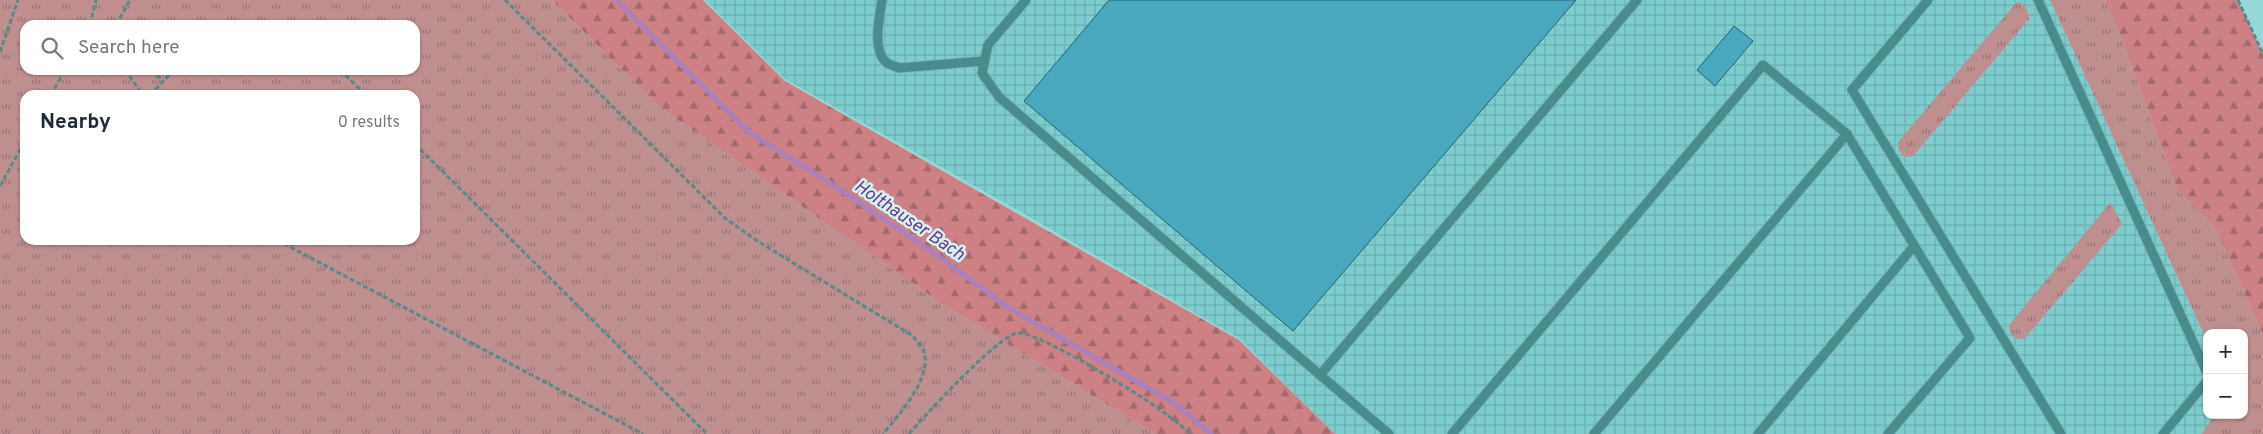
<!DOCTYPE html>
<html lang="en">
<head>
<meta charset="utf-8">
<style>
  :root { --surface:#fff; --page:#f2f2f3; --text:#1f2937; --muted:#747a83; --line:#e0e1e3 }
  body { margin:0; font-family:Overpass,sans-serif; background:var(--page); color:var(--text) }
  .controls { position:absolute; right:15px; bottom:15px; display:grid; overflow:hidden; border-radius:10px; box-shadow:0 1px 4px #0004 }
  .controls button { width:45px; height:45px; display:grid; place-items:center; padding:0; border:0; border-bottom:1px solid var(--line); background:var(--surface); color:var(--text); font:25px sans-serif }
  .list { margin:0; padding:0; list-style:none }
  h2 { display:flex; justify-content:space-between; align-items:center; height:65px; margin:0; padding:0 20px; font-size:21px }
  h2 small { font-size:16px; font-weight:400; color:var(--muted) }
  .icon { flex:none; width:28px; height:28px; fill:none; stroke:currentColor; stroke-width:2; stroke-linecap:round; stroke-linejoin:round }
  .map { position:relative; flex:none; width:2263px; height:434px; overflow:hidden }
  .search { position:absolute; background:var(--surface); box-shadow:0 1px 4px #0004; left:20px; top:20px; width:400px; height:55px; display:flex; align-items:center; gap:12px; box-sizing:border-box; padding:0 18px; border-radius:15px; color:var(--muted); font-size:19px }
  .panel { position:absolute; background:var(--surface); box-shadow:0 1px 4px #0004; left:20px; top:90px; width:400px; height:155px; border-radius:15px }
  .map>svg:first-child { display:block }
</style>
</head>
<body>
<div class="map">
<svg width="2263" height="434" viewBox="0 0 2263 434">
  <defs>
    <pattern id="industrial-grid" width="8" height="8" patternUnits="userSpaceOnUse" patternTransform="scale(1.25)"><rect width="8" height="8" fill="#7ecdce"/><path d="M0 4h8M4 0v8" fill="none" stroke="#6cb0b1"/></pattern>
    <pattern id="grass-tufts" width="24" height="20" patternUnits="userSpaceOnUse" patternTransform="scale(1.25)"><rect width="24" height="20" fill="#bf8f90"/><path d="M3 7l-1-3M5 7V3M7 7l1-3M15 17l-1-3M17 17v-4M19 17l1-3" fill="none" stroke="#9a7576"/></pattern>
    <pattern id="forest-firs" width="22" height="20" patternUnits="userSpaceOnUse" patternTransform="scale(1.25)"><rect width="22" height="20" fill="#cd8185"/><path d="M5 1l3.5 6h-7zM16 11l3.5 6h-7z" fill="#a56a6d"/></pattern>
  </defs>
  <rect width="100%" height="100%" fill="#94d8d8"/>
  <path fill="url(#industrial-grid)" d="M705,0H2050L2207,341V415H2214L2202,434H1335L1240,339L1012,207L785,79Z"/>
  <g fill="url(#grass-tufts)" fill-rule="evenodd">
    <path d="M0,0H552L659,107L941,303L1155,434H0ZM25,25H415V70H25ZM25,95H415V240H25Z"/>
    <path d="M2050,0H2105L2119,33L2177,189L2216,230L2263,334V434H2202L2214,415H2244V333H2207V341Z"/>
    <path d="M2019,2C2025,4 2029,12 2029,19L1914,155L1910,157L1903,156L1899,150L1898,142L2015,4Z"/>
    <path d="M2109,204L2112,205L2122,224L2026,337L2021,339L2014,338L2010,332L2009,325Z"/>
  </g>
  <g fill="url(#forest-firs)">
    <path d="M552,0H703L785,81L1239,340L1335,434H1155L941,303L659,107Z"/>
    <path d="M2105,0H2238L2263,54V334L2216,230L2177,189L2119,33Z"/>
  </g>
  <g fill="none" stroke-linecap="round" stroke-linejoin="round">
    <path stroke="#aa81ba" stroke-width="5" d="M616,0L750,133L830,183L931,251L1009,308L1174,403L1211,434"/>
  </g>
  <g fill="#49a7be" stroke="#246574">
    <path d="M1109,0H1576L1293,331L1024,101Z"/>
    <path d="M1734,26L1753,41L1715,86L1697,70Z"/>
  </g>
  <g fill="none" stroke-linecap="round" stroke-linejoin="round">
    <g stroke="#78b3b3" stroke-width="11">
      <g id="service">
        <path d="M882,0C880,17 871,50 887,63C890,65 895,66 899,68L984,61"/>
        <path d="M1026,0L988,45L982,73L999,97L1320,375L1637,0"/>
        <path d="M1928,0L1852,90L2061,434"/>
        <path d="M2038,0L2207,373"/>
        <path d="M1320,375L1389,434"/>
        <path d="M1452,434L1763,65L1847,134L1970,338L1888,434"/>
        <path d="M1594,434L1847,134"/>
        <path d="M1758,434L1914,246"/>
        <path d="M2163,434L2207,381"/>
      </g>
    </g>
    <g stroke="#598b8b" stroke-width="3" stroke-dasharray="5 2.5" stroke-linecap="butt">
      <path d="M505,0L726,219L759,242L913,336C916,341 923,347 924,352C932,379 899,414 883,434"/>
      <path d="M2238,0L2263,54"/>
      <path d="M90,25L96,0"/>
      <path d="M116,25L130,0"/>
      <path d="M0,52L18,0"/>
      <path d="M125,70L143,95"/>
      <path d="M151,70L163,81"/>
      <path d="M340,70L366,95"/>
      <path d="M51,95L65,70"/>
      <path d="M150,95L174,70"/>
      <path d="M415,144L707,434"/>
      <path d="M0,186L25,141"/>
      <path d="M277,240L643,434"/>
      <path d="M909,434C925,415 997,337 1017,333C1036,330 1138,394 1158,408C1169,416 1180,425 1191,434"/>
    </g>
    <use href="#service" stroke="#488c8d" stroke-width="9"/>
  </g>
  <g text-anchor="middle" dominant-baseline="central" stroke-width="5" stroke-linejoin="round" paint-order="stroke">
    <g font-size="18" font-style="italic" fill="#6d3980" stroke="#d1f2f2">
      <text transform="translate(909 221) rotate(34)">Holthauser Bach</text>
    </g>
  </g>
</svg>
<div class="controls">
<button>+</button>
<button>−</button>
</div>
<div class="search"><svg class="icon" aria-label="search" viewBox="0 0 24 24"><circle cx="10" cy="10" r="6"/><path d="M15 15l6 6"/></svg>Search here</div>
<section class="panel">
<h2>Nearby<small>0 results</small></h2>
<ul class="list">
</ul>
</section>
</div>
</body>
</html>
